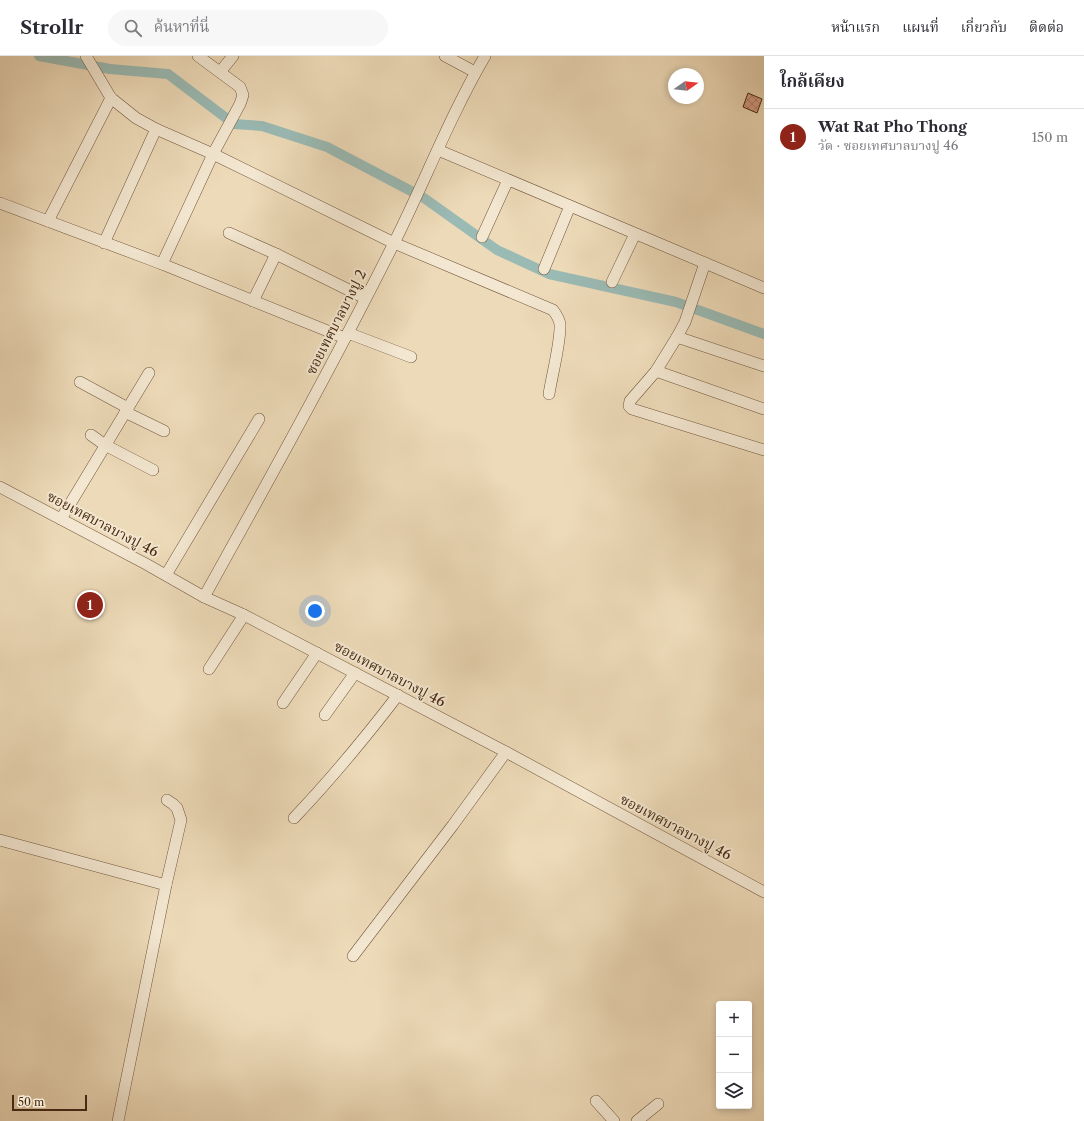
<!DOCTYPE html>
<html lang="th">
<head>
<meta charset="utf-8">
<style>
  :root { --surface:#fff; --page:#f7f7f7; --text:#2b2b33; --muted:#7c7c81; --line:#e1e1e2; --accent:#8f2418 }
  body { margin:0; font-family:"Libre Caslon Text","Noto Serif Thai",serif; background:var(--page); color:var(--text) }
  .controls { position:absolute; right:12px; bottom:12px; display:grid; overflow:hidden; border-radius:4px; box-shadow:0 2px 6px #0003 }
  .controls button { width:36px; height:36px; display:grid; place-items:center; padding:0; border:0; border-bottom:1px solid var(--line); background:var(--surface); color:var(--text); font:20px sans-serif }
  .compass { position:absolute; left:668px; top:12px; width:36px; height:36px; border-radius:50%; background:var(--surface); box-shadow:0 2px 6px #0003; rotate:76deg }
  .scale { position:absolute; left:12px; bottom:10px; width:75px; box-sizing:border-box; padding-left:4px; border:2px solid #492a12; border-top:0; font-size:11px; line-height:14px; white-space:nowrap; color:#492a12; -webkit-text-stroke:3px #f3e7d1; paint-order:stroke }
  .you { position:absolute; left:315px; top:555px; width:14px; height:14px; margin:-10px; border:3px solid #fff; border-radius:50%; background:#1a73e8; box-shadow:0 0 0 6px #1a73e833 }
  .badge { display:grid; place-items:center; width:26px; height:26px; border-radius:50%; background:var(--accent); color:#fff; font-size:13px; font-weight:700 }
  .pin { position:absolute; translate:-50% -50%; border:2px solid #fff; box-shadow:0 1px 4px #0006 }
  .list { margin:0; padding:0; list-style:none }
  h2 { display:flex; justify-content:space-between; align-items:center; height:52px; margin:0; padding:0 16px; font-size:17px }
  h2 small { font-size:13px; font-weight:400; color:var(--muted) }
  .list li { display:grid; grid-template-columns:26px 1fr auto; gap:12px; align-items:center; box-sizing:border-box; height:56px; padding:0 16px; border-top:1px solid var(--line) }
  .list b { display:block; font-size:15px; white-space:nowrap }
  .list p { margin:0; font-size:13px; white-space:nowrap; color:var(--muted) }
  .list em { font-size:13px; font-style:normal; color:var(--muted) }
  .icon { flex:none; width:22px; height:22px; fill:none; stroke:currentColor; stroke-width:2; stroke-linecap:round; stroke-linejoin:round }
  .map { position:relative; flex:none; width:764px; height:1065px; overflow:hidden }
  header { display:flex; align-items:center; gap:24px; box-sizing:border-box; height:56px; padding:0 20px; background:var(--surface); border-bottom:1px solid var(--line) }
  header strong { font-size:19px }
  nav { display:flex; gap:22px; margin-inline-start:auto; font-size:14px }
  .search { width:280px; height:36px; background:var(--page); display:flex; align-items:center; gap:10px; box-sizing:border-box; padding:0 14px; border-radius:22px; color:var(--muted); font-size:15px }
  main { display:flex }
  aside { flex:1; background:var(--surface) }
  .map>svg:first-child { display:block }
</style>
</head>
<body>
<header>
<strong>Strollr</strong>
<div class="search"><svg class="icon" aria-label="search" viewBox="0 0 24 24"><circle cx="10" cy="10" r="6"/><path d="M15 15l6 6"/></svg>ค้นหาที่นี่</div>
<nav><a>หน้าแรก</a><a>แผนที่</a><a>เกี่ยวกับ</a><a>ติดต่อ</a></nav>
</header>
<main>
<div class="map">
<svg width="764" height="1065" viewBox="0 0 764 1065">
  <defs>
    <pattern id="building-cross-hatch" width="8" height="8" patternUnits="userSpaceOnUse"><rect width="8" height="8" fill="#d59d83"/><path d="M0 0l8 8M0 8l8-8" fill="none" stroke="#af806a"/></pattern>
  </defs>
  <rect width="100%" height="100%" fill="#eddab8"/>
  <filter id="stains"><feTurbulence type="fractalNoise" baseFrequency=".005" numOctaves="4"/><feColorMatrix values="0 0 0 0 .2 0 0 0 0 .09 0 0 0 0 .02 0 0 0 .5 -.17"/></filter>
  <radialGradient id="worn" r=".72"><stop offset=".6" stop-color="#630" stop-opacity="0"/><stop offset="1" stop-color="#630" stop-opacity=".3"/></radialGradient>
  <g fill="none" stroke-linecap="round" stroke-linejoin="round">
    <g stroke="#9abab4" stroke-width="10">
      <path d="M39,0L110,13L168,18L234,68L262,70L327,91L413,136"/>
      <path d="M424,142L497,194L549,218L676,246L764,278"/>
    </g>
  </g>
  <path fill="url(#building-cross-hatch)" stroke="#492a12" d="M748,37L762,43L757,57L743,51Z"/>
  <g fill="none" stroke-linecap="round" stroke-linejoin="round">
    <g stroke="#72563c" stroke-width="12">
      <g id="minor">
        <path d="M86,0L111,42L136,62L156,73L213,98L394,187L553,254C556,258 559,262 560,268C561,285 552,319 549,338"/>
        <path d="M445,0L475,16"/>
        <path d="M220,16L233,0"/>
        <path d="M438,94L764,232"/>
        <path d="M0,147L162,208L345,282"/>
        <path d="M48,165L111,42"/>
        <path d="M229,177L276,198L365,242"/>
        <path d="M482,181L508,124"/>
        <path d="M104,187L156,73"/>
        <path d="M705,207L685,266L677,281L656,315L630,345L629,350L632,353L764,394"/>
        <path d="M162,208L213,98L240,48L243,39L240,31L198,0"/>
        <path d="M544,213L570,150"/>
        <path d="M612,226L635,178"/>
        <path d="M253,245L276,198"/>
        <path d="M348,277L411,301"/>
        <path d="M677,281L764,310"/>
        <path d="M656,315L764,353"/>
        <path d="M80,326L128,352"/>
        <path d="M125,356L164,375"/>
        <path d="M91,379L105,389L153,414"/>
        <path d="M0,431L146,508L204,541L244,559L506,696L764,836"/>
        <path d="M61,463L149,317"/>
        <path d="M166,519L259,363"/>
        <path d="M204,541C269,424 334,307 394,187C425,125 450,60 485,0"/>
        <path d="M209,613L244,559"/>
        <path d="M283,647L317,597"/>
        <path d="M325,659L355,617"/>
        <path d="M294,762C331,723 365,682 398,639"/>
        <path d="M0,784L166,829L118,1065"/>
        <path d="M166,829L181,764L177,752L173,748L167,744"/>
        <path d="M353,900L453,769L506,696"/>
        <path d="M596,1045L614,1065"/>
        <path d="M637,1065L658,1048"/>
      </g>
    </g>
    <use href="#minor" stroke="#f3e7d1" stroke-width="11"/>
  </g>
  <g text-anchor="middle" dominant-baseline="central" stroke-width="4" stroke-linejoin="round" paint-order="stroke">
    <g font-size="14" fill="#492a12" stroke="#f3e7d1">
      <text transform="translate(336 266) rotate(-63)">ซอยเทศบาลบางปู 2</text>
      <text transform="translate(103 468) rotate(28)">ซอยเทศบาลบางปู 46</text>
      <text transform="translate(390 618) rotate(28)">ซอยเทศบาลบางปู 46</text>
      <text transform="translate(676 771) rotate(28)">ซอยเทศบาลบางปู 46</text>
    </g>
  </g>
  <rect width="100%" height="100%" filter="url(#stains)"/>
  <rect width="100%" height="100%" fill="url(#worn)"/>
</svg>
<div class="controls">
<button>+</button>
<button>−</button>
<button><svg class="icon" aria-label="layers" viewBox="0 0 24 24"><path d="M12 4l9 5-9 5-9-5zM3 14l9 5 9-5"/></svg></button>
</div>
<svg class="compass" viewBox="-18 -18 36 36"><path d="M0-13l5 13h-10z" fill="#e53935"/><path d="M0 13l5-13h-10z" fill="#7c7c81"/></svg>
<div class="scale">50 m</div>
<div class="you"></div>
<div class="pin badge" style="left:90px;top:549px">1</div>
</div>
<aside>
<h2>ใกล้เคียง<small></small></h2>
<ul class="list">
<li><span class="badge">1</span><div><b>Wat Rat Pho Thong</b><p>วัด · ซอยเทศบาลบางปู 46</p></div><em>150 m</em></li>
</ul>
</aside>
</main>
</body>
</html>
